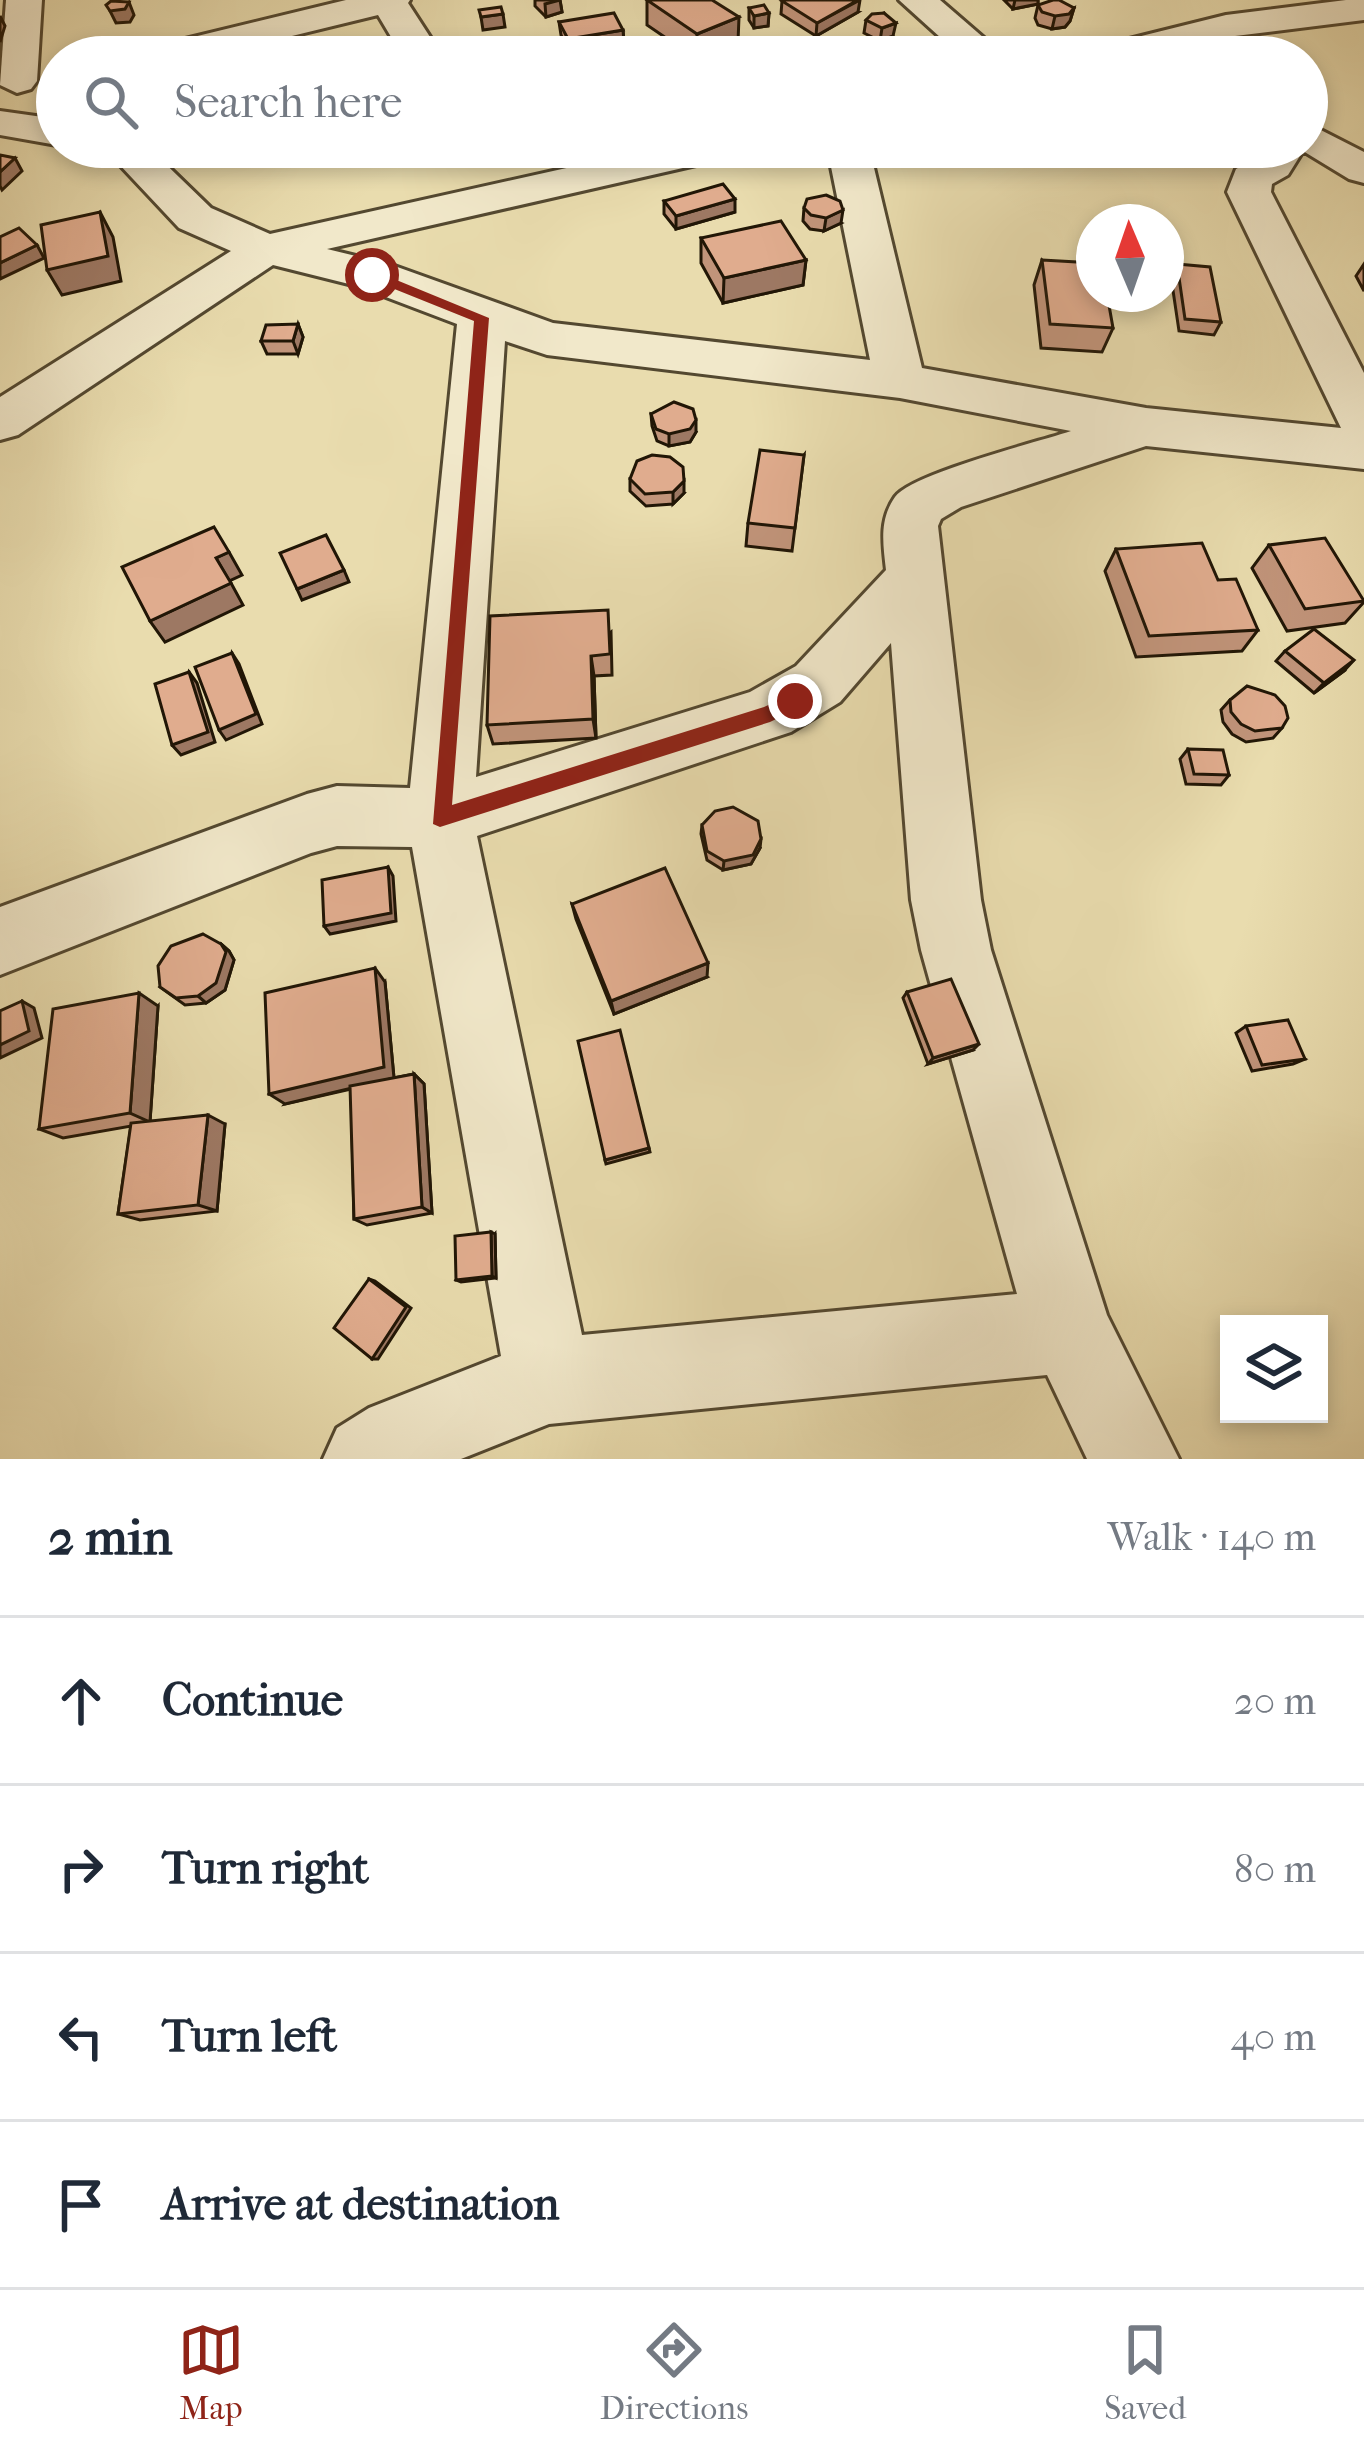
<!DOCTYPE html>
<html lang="en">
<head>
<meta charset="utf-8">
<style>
  :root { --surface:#fff; --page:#f6f6f7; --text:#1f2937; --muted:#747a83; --line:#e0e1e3; --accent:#8f2418 }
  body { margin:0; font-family:"IM FELL French Canon",serif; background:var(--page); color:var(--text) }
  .controls { position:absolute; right:36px; bottom:36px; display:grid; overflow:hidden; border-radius:0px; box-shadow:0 6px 18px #0003 }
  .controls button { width:108px; height:108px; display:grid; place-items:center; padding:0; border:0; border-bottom:3px solid var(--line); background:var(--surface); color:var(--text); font:60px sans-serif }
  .compass { position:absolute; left:1076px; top:204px; width:108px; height:108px; border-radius:50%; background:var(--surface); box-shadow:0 6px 18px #0003; rotate:358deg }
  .stop { position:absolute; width:36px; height:36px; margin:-27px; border:9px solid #8f2418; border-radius:50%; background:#fff }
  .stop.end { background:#8f2418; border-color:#fff; box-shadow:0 3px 12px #0008 }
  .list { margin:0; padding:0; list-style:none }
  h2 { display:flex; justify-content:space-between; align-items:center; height:156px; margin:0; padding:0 48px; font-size:51px }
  h2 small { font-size:39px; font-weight:400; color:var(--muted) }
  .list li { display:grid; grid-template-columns:78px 1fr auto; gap:36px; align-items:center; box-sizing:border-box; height:168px; padding:0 48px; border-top:3px solid var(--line) }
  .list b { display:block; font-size:45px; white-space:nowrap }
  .list em { font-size:39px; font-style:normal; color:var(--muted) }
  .icon { flex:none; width:66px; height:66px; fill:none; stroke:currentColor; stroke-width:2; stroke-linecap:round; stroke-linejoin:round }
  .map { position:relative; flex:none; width:1364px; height:1459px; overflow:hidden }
  .search { position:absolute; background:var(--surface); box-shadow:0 6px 18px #0003; left:36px; right:36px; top:36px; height:132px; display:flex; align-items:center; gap:30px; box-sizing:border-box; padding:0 42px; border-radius:66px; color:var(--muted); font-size:45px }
  .sheet { height:828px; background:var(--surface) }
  nav { display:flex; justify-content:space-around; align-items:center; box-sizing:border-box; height:168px; border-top:3px solid var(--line); background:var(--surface); font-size:33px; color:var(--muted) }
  nav a { display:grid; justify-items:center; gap:6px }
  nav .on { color:var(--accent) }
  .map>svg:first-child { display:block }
</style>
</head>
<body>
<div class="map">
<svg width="1364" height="1459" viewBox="0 0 1364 1459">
  <rect width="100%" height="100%" fill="#e9dcae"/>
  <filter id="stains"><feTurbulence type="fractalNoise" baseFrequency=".00167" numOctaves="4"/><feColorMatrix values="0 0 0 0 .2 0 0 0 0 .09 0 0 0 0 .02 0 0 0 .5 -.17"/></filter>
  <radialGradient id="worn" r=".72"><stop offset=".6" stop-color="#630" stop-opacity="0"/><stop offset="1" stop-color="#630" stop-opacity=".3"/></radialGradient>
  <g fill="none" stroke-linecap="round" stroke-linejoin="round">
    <g stroke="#534830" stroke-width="6">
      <g id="minor">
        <path d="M6,0H42L37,81L31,89L17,93L0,85Z"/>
        <path d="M346,0H410L408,3L443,57H403L378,15L206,57H138L144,49Z"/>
        <path d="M899,0H940L1006,57H962Z"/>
        <path d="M1346,0H1364V20L1227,37L1149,57H1083L1089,49L1226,15Z"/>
        <path d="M0,111L57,119V145L0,135Z"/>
        <path d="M1307,123L1364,152V183L1349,179L1303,151L1288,175L1272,184L1271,192L1364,373V469L1146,446L961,507L941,519L938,526L981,900L991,950L1107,1315L1179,1459H1087L1047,1375L549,1424L461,1459H323L337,1428L369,1408L501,1356L412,847L337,846L311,853L0,975V907L307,794L337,786L410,788L457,324L357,286L273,265L18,435L0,440V397L231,251L179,228L103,147H148L211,208L270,234L661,147H739L733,156L718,160L327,249L389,264L553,323L870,360L827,147H869L922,368L1146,408L1341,428L1227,192L1236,169L1257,158L1263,147H1307ZM505,341L547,355L900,398L1071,431C1038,442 911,474 895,497C879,520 883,543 886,570L796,666L750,692L476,777ZM891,643L911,900L921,950L1017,1294L582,1335L477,836L791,732L840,702Z"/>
      </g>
    </g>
    <use href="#minor" fill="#f1e8ca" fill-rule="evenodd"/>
  </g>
  <g fill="#c1947a" stroke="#211606" stroke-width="3">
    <path d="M535,0H560L562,12L546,17L535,6Z"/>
    <path d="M647,0L738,42L702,57H694L647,25Z"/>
    <path d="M1004,0H1038V4L1013,9Z"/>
    <path d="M782,1L858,12L816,36L781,14Z"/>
    <path d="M1038,5L1074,8L1070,21L1065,27L1052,29L1038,25L1035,18Z"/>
    <path d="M749,8L769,13L768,26L754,28L749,20Z"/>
    <path d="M884,13L893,36L880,41L864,33L866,20Z"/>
    <path d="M559,22L623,30L624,43L569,52L561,35Z"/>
    <path d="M284,147H341V149H336L333,163H299L295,150H285Z"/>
    <path d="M664,201L735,212L676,229L664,214Z"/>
    <path d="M804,208L841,223L824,231L810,229L803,221Z"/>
    <path d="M701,238L806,260L803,285L723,303L701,263Z"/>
    <path d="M1042,260L1113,328L1102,352L1041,348L1034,285Z"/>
    <path d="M1177,264L1221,322L1214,335L1179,331L1171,277Z"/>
    <path d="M1364,264V291L1356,276Z"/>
    <path d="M298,324L303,337L298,354H267L261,341Z"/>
    <path d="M651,414L696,432L690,442L669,446L657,441L652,426Z"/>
    <path d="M804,455L792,551L746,546L748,523Z"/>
    <path d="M630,479L684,493L673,504L646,506L630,491Z"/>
    <path d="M1269,545L1364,602L1345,623L1287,631L1252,568Z"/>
    <path d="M1116,549L1218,580L1258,630L1242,651L1136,657L1105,571Z"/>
    <path d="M611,632L612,675L594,676L596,738L493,744L487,725Z"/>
    <path d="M1285,651L1344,671L1314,693L1276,661Z"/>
    <path d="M1230,700L1282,728L1273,738L1246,742L1232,734L1223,722L1221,710Z"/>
    <path d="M1188,749L1229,775L1221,785L1186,784L1180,759Z"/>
    <path d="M702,825L760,848L751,864L723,870L707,860L701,834Z"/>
    <path d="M572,904L707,977L614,1014L576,919Z"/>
    <path d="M221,944L229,951L234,960L225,990L206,1003L185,1005L160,987Z"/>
    <path d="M385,982L394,1078L414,1074L424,1084L432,1213L367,1225L354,1219L351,1089L285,1104Z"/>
    <path d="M907,992L973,1050L928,1064L903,998Z"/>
    <path d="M158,1006L150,1121L225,1124L217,1211L140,1220L118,1214L131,1126L63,1138L39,1129Z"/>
    <path d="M1246,1026L1305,1059L1293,1064L1252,1071L1236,1033Z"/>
    <path d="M495,1234L496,1278L461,1282L456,1280Z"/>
  </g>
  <g fill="#9d7863" stroke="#211606" stroke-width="3">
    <path d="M560,0L562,12L546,17L545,4Z"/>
    <path d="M860,0L858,12L816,36L817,23Z"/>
    <path d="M1015,0H1038V4L1013,9Z"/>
    <path d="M129,2L134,15L130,22L116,23L110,11Z"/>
    <path d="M1074,8L1070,21L1065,27L1052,29L1055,16Z"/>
    <path d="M769,13L768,26L754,28V16Z"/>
    <path d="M503,14L505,27L483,30L481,17Z"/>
    <path d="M0,16L5,26L0,42Z"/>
    <path d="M739,17L738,42L702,57H697V34Z"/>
    <path d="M896,23L893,36L880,41L882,28Z"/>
    <path d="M623,30L624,43L569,52L568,39Z"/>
    <path d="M329,147H335L336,149L333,163Z"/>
    <path d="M400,147H412L414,157L395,162L392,149Z"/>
    <path d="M15,158L22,171L2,190L0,186V172Z"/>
    <path d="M735,199V212L676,229V216Z"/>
    <path d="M843,210L841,223L824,231L826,218Z"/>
    <path d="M100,212L113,237L121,281L62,295L47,270Z"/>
    <path d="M37,245L44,258L0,279V263Z"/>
    <path d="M806,260L803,285L723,303L724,278Z"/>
    <path d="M298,324L303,337L298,354L293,341Z"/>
    <path d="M696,420V432L690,442L669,446V434Z"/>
    <path d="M684,481V493L673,504V492Z"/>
    <path d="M229,552L242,575L229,581L216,558Z"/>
    <path d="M344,570L349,582L302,600L297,589Z"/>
    <path d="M231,583L243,605L165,642L150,621Z"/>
    <path d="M232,653L239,664L262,724L226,740L219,730Z"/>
    <path d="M591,656L594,676L596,738L593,719Z"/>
    <path d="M1354,660L1344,671L1314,693L1324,683Z"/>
    <path d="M189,672L197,683L215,742L181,755L172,745Z"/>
    <path d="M761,839L760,848L751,864L723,870L724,861Z"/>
    <path d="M388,867L393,876L396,921L330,934L324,926Z"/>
    <path d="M221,944L229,951L234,960L225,990L206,1003L198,996Z"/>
    <path d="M708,963L707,977L614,1014L611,1001Z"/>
    <path d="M375,968L385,982L394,1078L285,1104L269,1094Z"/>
    <path d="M139,993L158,1006L150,1122L130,1113Z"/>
    <path d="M22,1001L34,1008L42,1038L0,1058V1045Z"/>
    <path d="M979,1044L973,1050L928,1064L933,1058Z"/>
    <path d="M414,1074L424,1084L432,1213L422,1207Z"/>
    <path d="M208,1115L225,1124L217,1211L198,1205Z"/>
    <path d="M649,1148L650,1152L606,1164L605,1160Z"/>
    <path d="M491,1232L495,1234L496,1278L492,1276Z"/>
    <path d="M369,1279L375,1281L411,1308L378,1359H372Z"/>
  </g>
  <g fill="#e0ac8e" stroke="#211606" stroke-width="3">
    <path d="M647,0H712L739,17L697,34Z"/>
    <path d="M785,0H858L817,23L782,1Z"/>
    <path d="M1053,0H1059L1074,8L1069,14L1055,16L1042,12L1038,5Z"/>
    <path d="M111,1L129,2L125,9L110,11L106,5Z"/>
    <path d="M764,5L769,13L754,16L749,8Z"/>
    <path d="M501,7L503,14L481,17L479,10Z"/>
    <path d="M614,13L623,30L568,39L559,22Z"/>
    <path d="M884,13L896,23L882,28L866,20L872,14Z"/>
    <path d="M417,47L419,57H402L401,49Z"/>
    <path d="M729,47H741L750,51L752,57H725L721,55Z"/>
    <path d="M609,48V57H581V49Z"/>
    <path d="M296,147H329V150H295Z"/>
    <path d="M0,155L15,158L0,172Z"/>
    <path d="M723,184L735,199L676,216L664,201Z"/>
    <path d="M826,195L840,201L843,210L826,218L811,215L804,208L807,199Z"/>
    <path d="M100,212L108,256L47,270L41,225Z"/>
    <path d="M781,221L806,260L724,278L701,238Z"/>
    <path d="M19,228L37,245L0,263V237Z"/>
    <path d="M1042,260L1094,263V294H1107L1113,328L1050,324Z"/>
    <path d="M1177,264L1210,267L1221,322L1185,319Z"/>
    <path d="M298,324L293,341H261L266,325Z"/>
    <path d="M674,402L693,409L696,420L690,429L669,434L656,429L651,414Z"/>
    <path d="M760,450L804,455L795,528L748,523Z"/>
    <path d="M652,455L670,457L683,467L684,481L673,492L645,494L630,479L637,461Z"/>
    <path d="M214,527L229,552L216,558L231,583L150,621L122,567Z"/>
    <path d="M326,535L344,570L297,589L280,553Z"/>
    <path d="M1325,538L1364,601L1305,609L1269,545Z"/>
    <path d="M1202,543L1218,580L1236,579L1258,630L1149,636L1116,549Z"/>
    <path d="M608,610L610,654L591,656L593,719L487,725L490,616Z"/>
    <path d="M1314,629L1354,660L1324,683L1285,651Z"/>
    <path d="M232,653L256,714L219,730L195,667Z"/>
    <path d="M189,672L208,732L172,745L155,684Z"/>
    <path d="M1247,686L1275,695L1285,706L1288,718L1282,728L1255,731L1241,724L1231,712L1230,700Z"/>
    <path d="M1188,749L1223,750L1229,775L1194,774Z"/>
    <path d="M733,807L758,821L761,839L753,855L724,861L707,851L702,825L715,811Z"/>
    <path d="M388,867L391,913L324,926L322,880Z"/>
    <path d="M665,868L708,963L611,1001L572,904Z"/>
    <path d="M203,934L221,944L226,952L216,983L198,996L176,998L160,987L158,966L171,946Z"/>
    <path d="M375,968L384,1067L269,1094L265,993Z"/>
    <path d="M951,979L979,1044L933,1058L907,992Z"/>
    <path d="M139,993L130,1113L39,1129L53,1009Z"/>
    <path d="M22,1001L29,1031L0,1045V1011Z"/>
    <path d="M1288,1020L1305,1059L1262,1065L1246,1026Z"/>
    <path d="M620,1030L649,1148L605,1160L578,1041Z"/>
    <path d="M414,1074L422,1207L354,1219L350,1086Z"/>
    <path d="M208,1115L198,1205L118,1214L131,1123Z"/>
    <path d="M491,1232L492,1276L456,1280L455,1236Z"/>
    <path d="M369,1279L406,1307L372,1359L334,1328Z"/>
  </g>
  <path fill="#8f2418" d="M372,270L489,318L452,805L764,707L795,693L801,695V707L770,722L440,827L433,824L474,321L367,278Z"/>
  <rect width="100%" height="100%" filter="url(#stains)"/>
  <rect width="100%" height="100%" fill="url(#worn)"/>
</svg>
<div class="controls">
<button><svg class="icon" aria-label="layers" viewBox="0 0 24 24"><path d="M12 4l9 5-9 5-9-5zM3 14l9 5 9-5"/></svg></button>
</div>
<svg class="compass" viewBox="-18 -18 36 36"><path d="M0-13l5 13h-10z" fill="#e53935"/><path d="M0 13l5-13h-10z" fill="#747a83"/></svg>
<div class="stop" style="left:372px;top:275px"></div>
<div class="stop end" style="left:795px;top:701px"></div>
<div class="search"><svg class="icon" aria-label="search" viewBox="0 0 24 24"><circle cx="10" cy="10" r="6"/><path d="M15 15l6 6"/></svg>Search here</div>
</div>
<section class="sheet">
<h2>2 min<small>Walk · 140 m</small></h2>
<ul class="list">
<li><svg class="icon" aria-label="ahead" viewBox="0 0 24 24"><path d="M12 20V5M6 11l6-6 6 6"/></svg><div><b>Continue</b></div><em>20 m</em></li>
<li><svg class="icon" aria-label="right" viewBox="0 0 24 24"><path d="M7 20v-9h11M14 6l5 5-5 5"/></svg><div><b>Turn right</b></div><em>80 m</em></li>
<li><svg class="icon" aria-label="left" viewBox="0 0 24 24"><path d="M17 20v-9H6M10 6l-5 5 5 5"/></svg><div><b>Turn left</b></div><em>40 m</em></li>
<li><svg class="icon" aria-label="arrive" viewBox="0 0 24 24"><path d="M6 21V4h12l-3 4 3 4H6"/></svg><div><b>Arrive at destination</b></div></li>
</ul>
</section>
<nav>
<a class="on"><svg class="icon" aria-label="map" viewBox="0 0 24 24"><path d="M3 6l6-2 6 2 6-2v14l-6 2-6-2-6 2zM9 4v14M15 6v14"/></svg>Map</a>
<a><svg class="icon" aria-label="directions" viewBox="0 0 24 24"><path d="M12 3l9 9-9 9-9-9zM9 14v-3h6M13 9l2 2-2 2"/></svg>Directions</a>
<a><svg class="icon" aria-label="saved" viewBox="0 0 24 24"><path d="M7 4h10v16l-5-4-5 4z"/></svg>Saved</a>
</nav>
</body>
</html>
